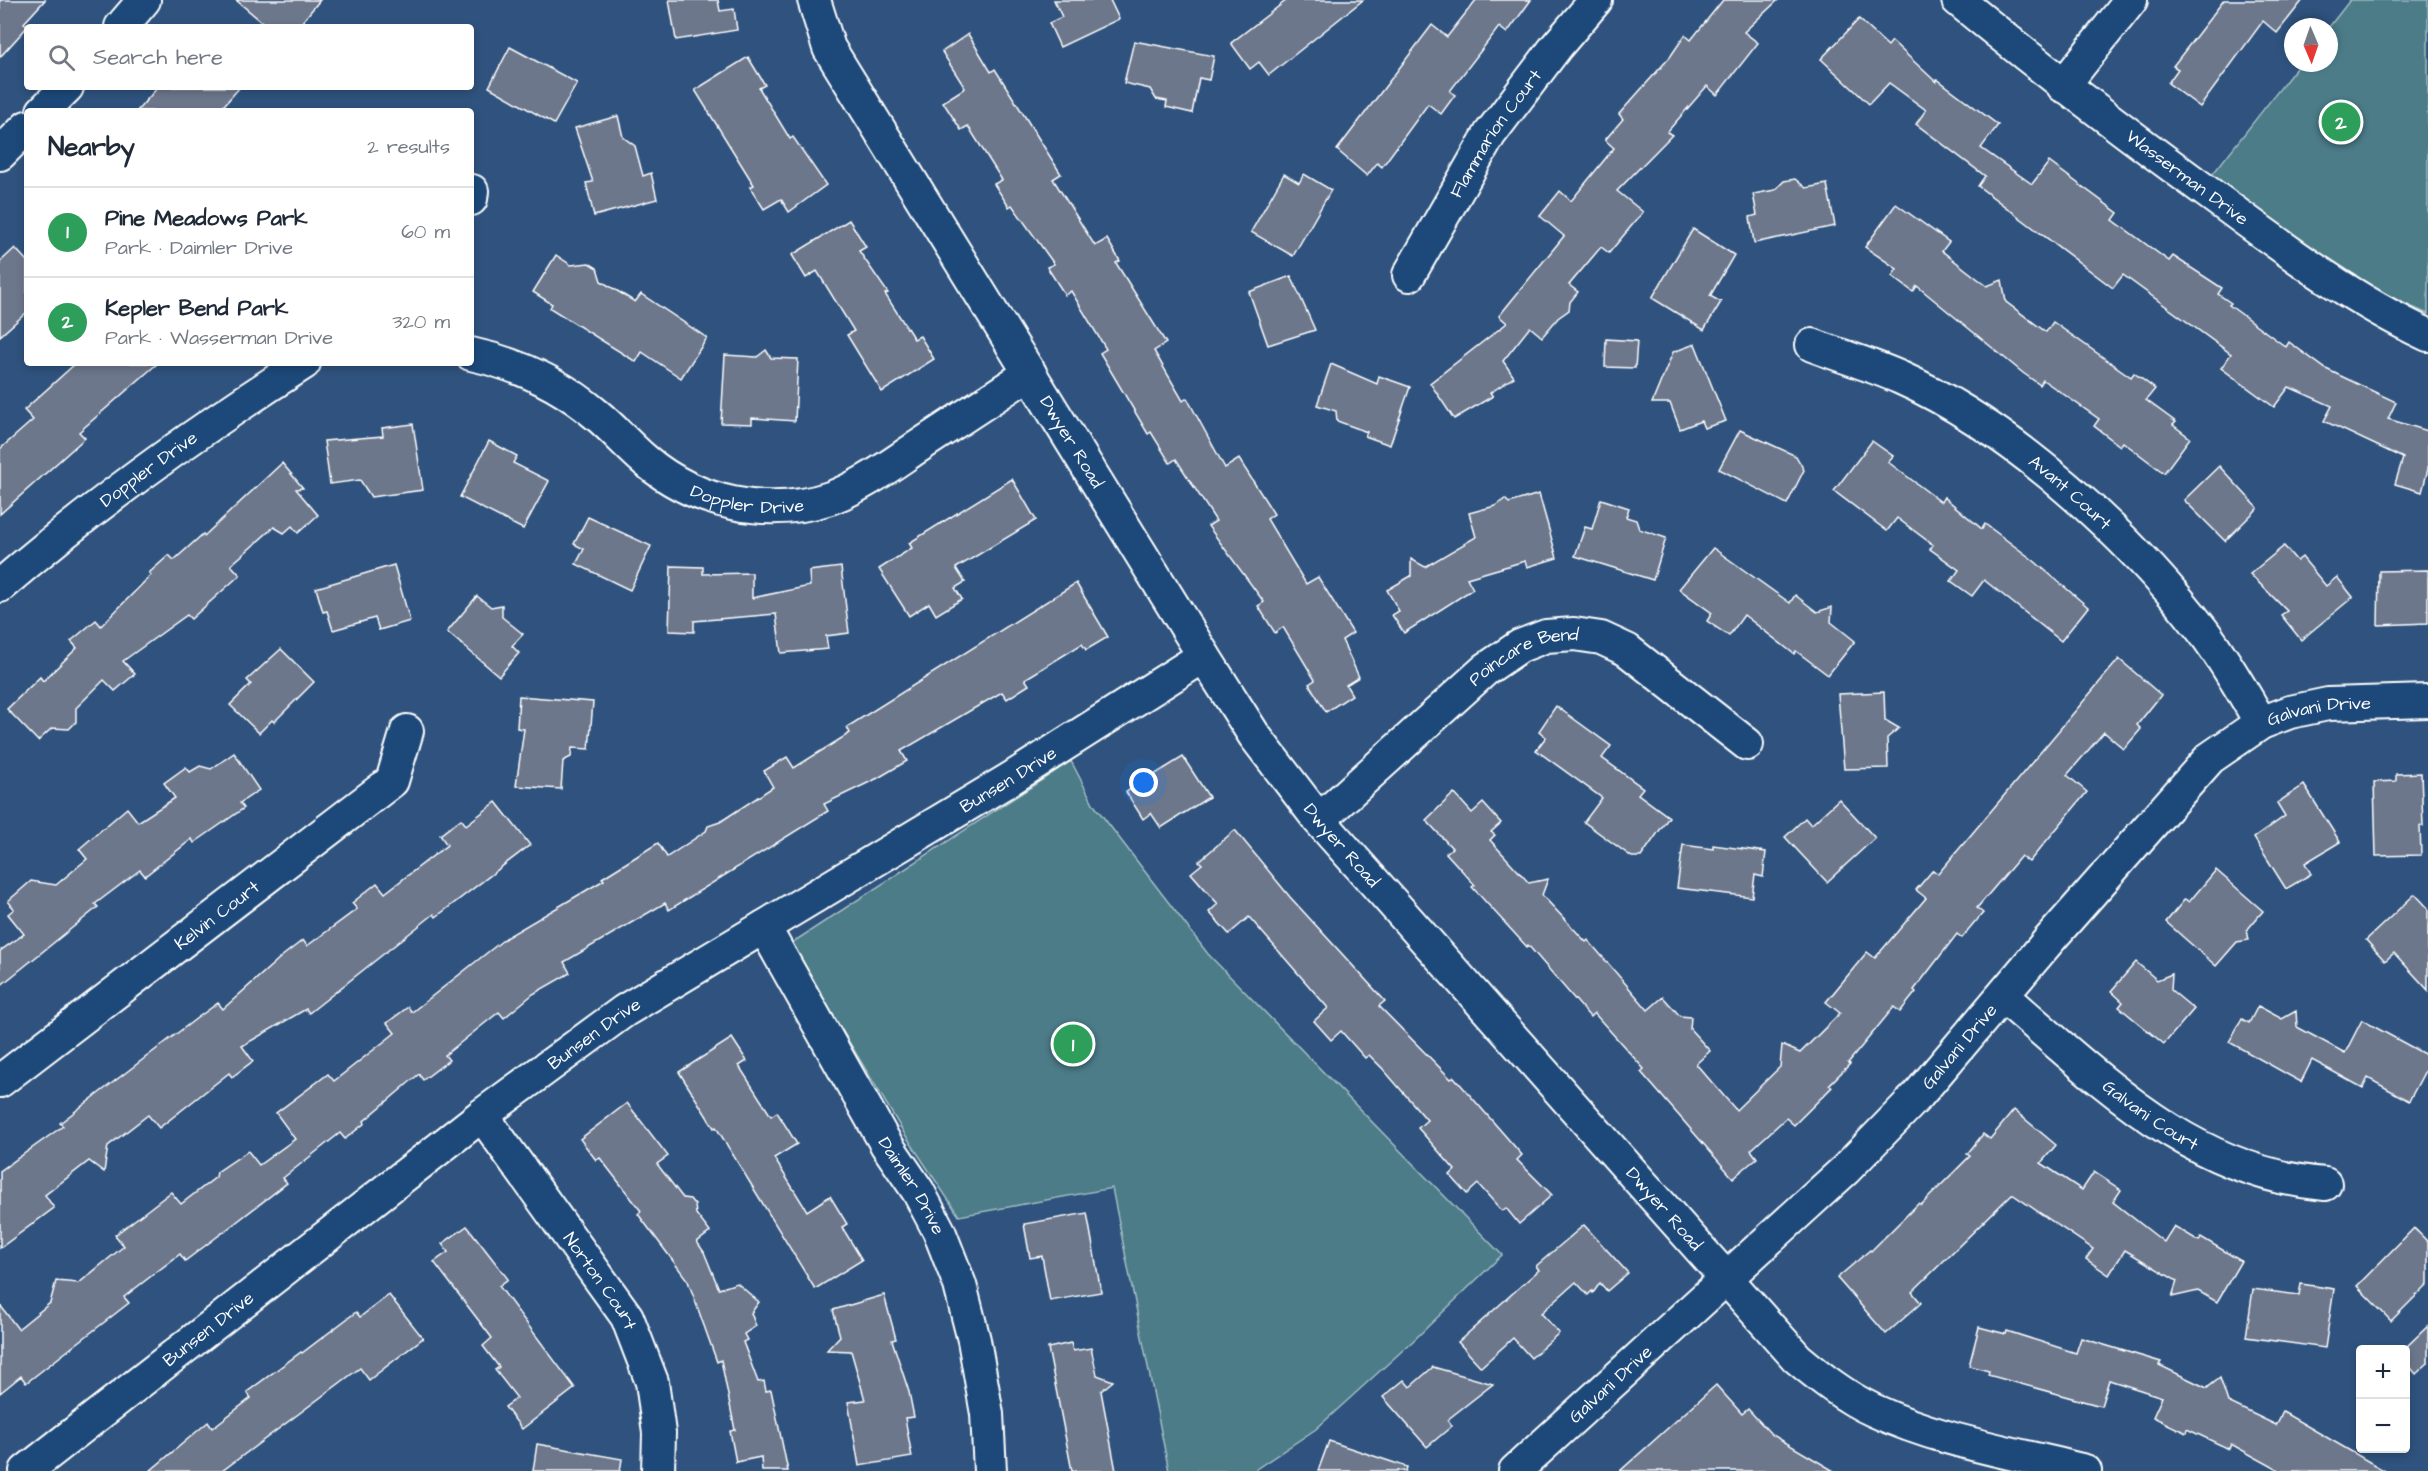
<!DOCTYPE html>
<html lang="en">
<head>
<meta charset="utf-8">
<style>
  :root { --surface:#fff; --page:#f6f6f7; --text:#1f2937; --muted:#747a83; --line:#e0e1e3; --accent:#ea580c }
  body { margin:0; font-family:"Architects Daughter",sans-serif; background:var(--page); color:var(--text) }
  .controls { position:absolute; right:18px; bottom:18px; display:grid; overflow:hidden; border-radius:6px; box-shadow:0 3px 9px #0003 }
  .controls button { width:54px; height:54px; display:grid; place-items:center; padding:0; border:0; border-bottom:2px solid var(--line); background:var(--surface); color:var(--text); font:30px sans-serif }
  .compass { position:absolute; left:2284px; top:18px; width:54px; height:54px; border-radius:50%; background:var(--surface); box-shadow:0 3px 9px #0003; rotate:178deg }
  .you { position:absolute; left:1144px; top:783px; width:21px; height:21px; margin:-15px; border:4px solid #fff; border-radius:50%; background:#1a73e8; box-shadow:0 0 0 9px #1a73e833 }
  .badge { display:grid; place-items:center; width:39px; height:39px; border-radius:50%; background:var(--accent); color:#fff; font-size:20px; font-weight:700 }
  .pin { position:absolute; translate:-50% -50%; border:3px solid #fff; box-shadow:0 2px 6px #0006 }
  .list { margin:0; padding:0; list-style:none }
  h2 { display:flex; justify-content:space-between; align-items:center; height:78px; margin:0; padding:0 24px; font-size:26px }
  h2 small { font-size:20px; font-weight:400; color:var(--muted) }
  .list li { display:grid; grid-template-columns:39px 1fr auto; gap:18px; align-items:center; box-sizing:border-box; height:90px; padding:0 24px; border-top:2px solid var(--line) }
  .list b { display:block; font-size:22px; white-space:nowrap }
  .list p { margin:0; font-size:20px; white-space:nowrap; color:var(--muted) }
  .list em { font-size:20px; font-style:normal; color:var(--muted) }
  .icon { flex:none; width:33px; height:33px; fill:none; stroke:currentColor; stroke-width:2; stroke-linecap:round; stroke-linejoin:round }
  .map { position:relative; flex:none; width:2428px; height:1471px; overflow:hidden }
  .search { position:absolute; background:var(--surface); box-shadow:0 3px 9px #0003; left:24px; top:24px; width:450px; height:66px; display:flex; align-items:center; gap:15px; box-sizing:border-box; padding:0 21px; border-radius:6px; color:var(--muted); font-size:22px }
  .panel { position:absolute; background:var(--surface); box-shadow:0 3px 9px #0003; left:24px; top:108px; width:450px; height:258px; border-radius:6px }
  .map>svg:first-child { display:block }
</style>
</head>
<body>
<div class="map">
<svg width="2428" height="1471" viewBox="0 0 2428 1471">
  <rect width="100%" height="100%" fill="#2f537e"/>
  <filter id="ink" filterUnits="userSpaceOnUse"><feTurbulence type="fractalNoise" baseFrequency=".0167" numOctaves="2"/><feDisplacementMap in="SourceGraphic" scale="12" xChannelSelector="R" yChannelSelector="G"/><feConvolveMatrix kernelMatrix="1 2 1 2 8 2 1 2 1" color-interpolation-filters="sRGB"/></filter>
  <g filter="url(#ink)">
    <g fill="#4b7c88" stroke="#a5bec4" stroke-width="1.5">
      <path d="M2350,0H2428V314C2347,280 2280,230 2208,180L2300,63H2329V27Z"/>
      <path d="M1071,761L1094,805L1208,954L1502,1255L1414,1340L1316,1429L1253,1471H1169L1112,1188L959,1216L904,1133L790,944Z"/>
    </g>
    <g fill="#6d778c" stroke="#fff" stroke-width="1.5">
      <path d="M0,0H45L24,23L28,26L0,57Z"/>
      <path d="M236,0H320L298,27H268Z"/>
      <path d="M669,0H718L720,11L734,9L737,30L676,40Z"/>
      <path d="M1054,0H1110L1119,19L1060,47L1049,23L1062,17Z"/>
      <path d="M1287,0H1363L1269,75L1259,62L1250,69L1231,43Z"/>
      <path d="M1476,0H1531L1507,33L1499,27L1450,91L1455,95L1441,114L1428,104L1382,167L1377,163L1367,176L1337,150L1432,25L1447,37Z"/>
      <path d="M1723,0H1778L1744,32L1758,43L1717,95L1707,86L1667,132L1672,135L1617,191L1643,212L1609,253L1601,247L1569,285L1578,292L1570,302L1569,310L1558,318L1542,337L1530,327L1503,361L1514,377L1490,393L1493,396L1454,419L1430,383L1507,323L1499,316L1564,236L1540,216L1560,191L1571,201L1614,148L1605,140L1623,119L1619,114L1670,57L1685,35L1691,40Z"/>
      <path d="M2224,0H2303L2277,33L2263,21L2200,107L2168,83L2178,69L2173,66Z"/>
      <path d="M1859,19L1888,46L1892,41L1936,82L1937,79L1998,125L1981,148L2032,184L2049,162L2118,213L2113,220L2169,261L2173,256L2222,288L2218,294L2231,303L2229,305L2286,347L2289,342L2326,369L2396,402L2388,419L2428,431V469L2422,492L2395,484L2403,458L2324,421L2332,406L2289,387L2274,407L2221,368L2231,354L2123,275L2113,288L1978,186L1985,176L1916,124L1926,110L1889,83L1869,104L1821,59Z"/>
      <path d="M968,34L991,72L995,69L1061,174L1053,179L1095,246L1107,239L1120,261L1116,263L1166,343L1154,351L1183,401L1187,398L1225,468L1239,459L1274,514L1267,519L1306,584L1318,577L1353,633L1342,640L1359,677L1346,685L1352,695L1326,712L1309,684L1315,680L1283,627L1275,633L1258,606L1264,602L1208,526L1216,521L1176,459L1170,463L1151,432L1148,434L1100,353L1106,349L1071,291L1065,295L1047,267L1054,264L1012,205L1009,207L994,184L1002,180L968,126L961,130L943,102L965,88L942,52Z"/>
      <path d="M1134,41L1214,56L1209,80L1199,78L1192,113L1166,107L1167,101L1156,99L1150,89L1124,83Z"/>
      <path d="M510,47L577,83L554,124L489,87Z"/>
      <path d="M748,57L765,85L759,88L790,139L793,137L826,185L789,212L781,199L764,209L750,187L754,185L695,90Z"/>
      <path d="M158,87H240L219,111H137Z"/>
      <path d="M618,116L623,137L635,146L643,176L651,173L657,199L594,216L586,183L593,182L575,128Z"/>
      <path d="M1284,174L1299,183L1304,174L1331,190L1293,256L1251,232Z"/>
      <path d="M1795,179L1806,188L1827,184L1835,226L1754,243L1750,217L1757,215L1753,194L1775,190L1784,181Z"/>
      <path d="M1896,204L1949,242L1942,251L1987,286L2002,280L2006,302L2046,332L2053,322L2131,377L2134,373L2155,389L2146,400L2176,422L2173,425L2190,438L2164,473L2123,442L2120,446L2094,426L2099,419L2043,380L2040,385L2023,373L1917,286L1913,292L1892,276L1897,269L1865,247Z"/>
      <path d="M849,220L866,247L859,251L888,293L885,294L914,339L920,336L934,359L882,392L847,335L854,331L817,271L806,278L792,255Z"/>
      <path d="M1693,229L1734,255L1710,296L1721,302L1704,330L1652,298Z"/>
      <path d="M15,248L27,261V312L0,336V262Z"/>
      <path d="M556,255L571,265L589,263L597,268L601,281L635,302L641,294L707,338L681,378L642,352L636,362L550,308L552,304L533,292Z"/>
      <path d="M1291,276L1315,330L1268,345L1249,292Z"/>
      <path d="M1606,339L1637,341L1635,368L1605,367Z"/>
      <path d="M1695,344L1726,421L1704,428L1701,421L1680,429L1670,403H1652L1673,352Z"/>
      <path d="M766,350L771,358L798,359L795,421L752,418V424L721,423L725,355L757,357Z"/>
      <path d="M76,363H158L79,432L85,438L0,514V449L33,420L24,410Z"/>
      <path d="M1331,364L1377,384L1379,376L1410,387L1390,445L1365,436L1367,432L1337,421L1336,411L1317,405Z"/>
      <path d="M413,424L423,490L371,497L360,480L330,484L324,441L383,436L382,428Z"/>
      <path d="M1740,430L1796,456L1804,470L1787,504L1719,469Z"/>
      <path d="M489,441L517,456L513,463L549,481L523,529L460,497Z"/>
      <path d="M1872,441L1893,456L1888,462L1941,502L1944,497L1982,529L1985,524L2033,560L2088,607L2061,641L1984,580L1972,596L1951,581L1959,570L1930,549L1933,545L1897,518L1887,531L1834,491Z"/>
      <path d="M282,463L303,488L296,489L318,515L298,533L292,526L284,533L274,527L231,565L240,575L191,619L187,615L123,661L135,674L115,691L104,680L76,708V722L69,729L52,728L38,741L7,709L40,677L43,681L77,648L71,641L96,620L101,626L151,575L149,573L169,555L174,560L203,534L204,536Z"/>
      <path d="M2219,466L2258,508L2225,541L2184,500Z"/>
      <path d="M1012,479L1036,520L956,568L965,582L955,588L962,599L936,615L929,603L909,616L879,569L912,548L909,543Z"/>
      <path d="M1539,494L1557,558L1527,567L1525,561L1467,578L1473,589L1404,633L1392,615L1399,611L1387,590L1411,576V559L1425,567L1476,537L1469,513L1495,506L1505,499L1509,503Z"/>
      <path d="M1601,499L1629,508L1626,517L1636,520L1639,529L1666,538L1653,580L1575,556L1585,527L1592,529Z"/>
      <path d="M588,517L651,546L630,590L576,564L584,549L574,544Z"/>
      <path d="M2284,546L2297,561L2302,557L2326,586L2337,577L2353,597L2301,640L2281,615L2287,611L2250,574Z"/>
      <path d="M1713,548L1790,603L1795,595L1817,612L1832,607L1831,622L1855,641L1828,675L1796,651L1794,654L1744,615L1729,636L1707,621L1712,613L1679,589Z"/>
      <path d="M394,565L410,621L379,630L375,618L333,630L327,611L323,612L316,588Z"/>
      <path d="M671,566L703,567V574L752,573V598L810,586L809,571L841,567L849,633L826,636L828,649L781,653L776,614L694,621V632L669,631Z"/>
      <path d="M2428,570V623L2378,625L2379,571Z"/>
      <path d="M1076,583L1108,637L1086,650L1082,644L1025,679L1029,685L1007,699L1002,692L901,751L907,761L878,778L824,804L828,811L669,910L665,903L564,962L570,973L533,994L504,1018L499,1012L445,1055L449,1060L423,1080L419,1074L364,1121L365,1123L345,1139L340,1133L283,1178L287,1183L234,1224L185,1261L180,1254L124,1297L129,1303L26,1383L21,1376L0,1393V1305L18,1329L50,1303L56,1281L79,1283L124,1246L115,1235L171,1192L181,1204L216,1177L217,1172L248,1151L259,1165L295,1139L276,1113L328,1074L334,1081L395,1033L387,1023L408,1007L412,1012L507,937L604,880L602,878L658,843L667,857L706,831L708,826L720,822L773,787L764,771L787,757L794,768L850,733L847,727Z"/>
      <path d="M477,596L491,607L502,605V617L523,634L512,646L519,653L499,676L447,632Z"/>
      <path d="M281,649L314,682L274,722L272,720L259,733L230,705L251,684L247,680Z"/>
      <path d="M2119,659L2161,695L2137,725L2141,729L2124,749L2104,732L2067,775L2087,792L2029,862L2021,856L1977,908L1983,913L1962,938L1957,934L1914,990L1916,992L1900,1012L1894,1007L1848,1063L1850,1064L1829,1085L1832,1087L1794,1125L1786,1118L1751,1150L1757,1158L1733,1178L1641,1072L1644,1069L1594,1013L1590,1017L1528,945L1527,947L1472,887L1475,885L1446,853L1452,848L1426,820L1454,793L1472,813L1483,803L1501,823L1491,832L1495,835L1490,840L1529,883L1548,879L1542,895L1586,942L1588,940L1648,1010L1663,997L1680,1016L1691,1017L1690,1029L1710,1051L1696,1064L1736,1110L1780,1067L1782,1045L1800,1053L1840,1013L1826,1002L1867,952L1875,958L1926,898L1916,890L1933,870L1938,874Z"/>
      <path d="M1884,692L1885,720L1899,728L1887,738L1888,768L1844,769L1838,694Z"/>
      <path d="M519,696L593,702L589,749L572,748L571,757L563,761L561,789L516,786L524,729L517,728Z"/>
      <path d="M1556,706L1611,746L1602,758L1643,788L1638,794L1669,817L1641,857H1632L1584,822L1602,798L1536,750L1546,737L1539,731Z"/>
      <path d="M234,753L259,790L240,803L244,808L194,843L192,839L145,876L140,870L95,904L98,907L0,986V951L24,934L8,914L14,909L8,901L31,881L56,885L87,859L79,849L127,808L138,822L175,798L164,783L186,767L190,772L200,766L211,769Z"/>
      <path d="M1183,757L1209,797L1161,828L1151,813L1143,819L1126,792Z"/>
      <path d="M2421,773L2423,826H2420L2421,855L2376,856L2374,782L2396,781V774Z"/>
      <path d="M2304,785L2340,842L2305,863L2311,874L2286,889L2254,838L2285,816L2277,803Z"/>
      <path d="M1839,799L1875,838L1827,882L1785,837L1805,818L1811,825Z"/>
      <path d="M496,802L530,845L436,917L434,914L309,1013L306,1009L242,1046L253,1061L232,1077L229,1073L159,1128L148,1115L108,1146L104,1172L89,1161L45,1195L54,1208L0,1248V1171L63,1126L60,1123L197,1018L218,1003L223,1009L281,957L303,940L307,946L357,909L352,903L377,883L385,893L447,845L440,835L461,819L466,825Z"/>
      <path d="M1235,830L1290,897L1385,1001L1379,1006L1451,1079L1454,1077L1522,1155L1517,1160L1552,1195L1519,1224L1506,1208L1502,1211L1478,1184L1467,1194L1450,1175L1455,1170L1418,1128L1427,1120L1383,1069L1369,1055L1365,1058L1341,1031L1331,1040L1314,1021L1328,1008L1249,917L1229,934L1209,912L1218,904L1191,873L1202,864L1199,861Z"/>
      <path d="M1683,845L1713,849V845L1766,852L1763,877L1755,875L1752,897L1677,888Z"/>
      <path d="M2216,870L2263,911L2247,930L2249,940L2237,942L2216,966L2166,922L2185,899L2189,902Z"/>
      <path d="M2415,894L2428,908V990L2394,953L2385,961L2366,940Z"/>
      <path d="M2136,962L2157,980L2172,974L2171,990L2194,1009L2164,1044L2119,1007L2123,1002L2111,991Z"/>
      <path d="M2258,1006L2282,1019L2296,1011L2297,1027L2345,1053L2362,1020L2428,1056V1065L2409,1101L2368,1078L2363,1088L2312,1060L2301,1082L2229,1042L2242,1019L2249,1023Z"/>
      <path d="M732,1038L747,1061L739,1066L771,1116L777,1112L797,1144L774,1158L807,1211L830,1196L847,1224L842,1227L862,1260L815,1289L716,1127L714,1128L679,1072Z"/>
      <path d="M627,1103L668,1156L657,1164L683,1198L690,1199L695,1205L696,1214L710,1232L697,1242L704,1252L719,1289L737,1283L759,1302L751,1313L756,1326L744,1334L747,1340L743,1342L758,1382L764,1381L766,1391L771,1390L788,1471H762L761,1457L736,1462L730,1431L735,1430L721,1360L717,1362L688,1281L638,1214L641,1211L600,1158L596,1160L580,1139Z"/>
      <path d="M2014,1110L2056,1145L2041,1163L2082,1190L2094,1172L2121,1190L2113,1202L2164,1242L2174,1226L2199,1241L2201,1237L2241,1261L2217,1302L2198,1291L2172,1297L2177,1281L2125,1250L2109,1275L2086,1259L2093,1249L2012,1194L1912,1292L1921,1303L1886,1334L1837,1278L1870,1250L1871,1251L1919,1203L1921,1205L1970,1156L1967,1154L1983,1134L1990,1139Z"/>
      <path d="M1087,1213L1101,1292L1050,1301L1042,1256L1030,1258L1024,1224Z"/>
      <path d="M1584,1225L1628,1273L1607,1291L1600,1283L1593,1293L1592,1291L1588,1295L1576,1282L1541,1313L1559,1333L1531,1358L1513,1338L1481,1367L1458,1342L1539,1270L1536,1266Z"/>
      <path d="M467,1226L508,1279L499,1286L575,1388L522,1429L505,1407L517,1398L495,1370L499,1367L483,1346L492,1338L434,1262L448,1252L442,1244Z"/>
      <path d="M2414,1228L2428,1242V1284L2391,1321L2357,1286Z"/>
      <path d="M2301,1284L2334,1289L2325,1348L2246,1337L2253,1289L2299,1295Z"/>
      <path d="M389,1295L423,1338L369,1380L360,1368L222,1471H150L208,1422L212,1428L251,1398L247,1392L301,1352L302,1353L356,1312L360,1317Z"/>
      <path d="M884,1295L896,1339L892,1340L909,1392L914,1417L905,1418L912,1457L859,1466L848,1402L865,1400L851,1351L827,1350L840,1336L833,1310Z"/>
      <path d="M2428,1326V1363L2416,1374L2406,1362V1350H2403Z"/>
      <path d="M1979,1327L2006,1334L2007,1331L2076,1353L2081,1338L2161,1362L2159,1365L2207,1388L2220,1378L2228,1402L2276,1425L2283,1412L2385,1471H2280L2231,1444L2229,1449L2187,1429L2186,1433L2153,1417L2162,1397L2109,1380L2101,1406L1988,1375L1989,1371L1969,1366Z"/>
      <path d="M1071,1343L1073,1351L1091,1348L1097,1375L1113,1381L1101,1391L1116,1471H1072L1048,1348Z"/>
      <path d="M1433,1367L1493,1384L1447,1420L1452,1426L1427,1447L1383,1397L1404,1380L1410,1387Z"/>
      <path d="M1716,1385L1742,1414L1748,1409L1771,1434L1834,1471H1620Z"/>
      <path d="M1329,1441L1407,1467L1406,1471H1318Z"/>
      <path d="M537,1444L622,1459L620,1471H533Z"/>
    </g>
    <g fill="none" stroke-linecap="round" stroke-linejoin="round">
      <g stroke="#fff" stroke-width="36">
        <g id="minor">
          <path id="s1" d="M814,0L829,48L1204,656L1254,735L1319,820L1797,1358C1821,1378 1845,1397 1873,1410C1939,1441 2015,1453 2085,1471"/>
          <path id="s2" d="M1958,0C2045,72 2134,139 2225,205C2290,253 2355,301 2428,335"/>
          <path d="M121,27L144,0"/>
          <path d="M2063,86L2131,0"/>
          <path d="M43,111L67,87"/>
          <path d="M0,154L27,127"/>
          <path d="M471,199L472,191"/>
          <path id="s3" d="M1409,275L1490,134L1556,47L1596,0"/>
          <path id="s4" d="M1812,345C1841,356 1872,365 1901,378C2011,427 2130,536 2203,631C2225,660 2243,692 2261,723"/>
          <path id="s5" d="M471,354C517,364 561,384 597,415C614,429 629,447 646,461C696,503 767,519 830,498C861,487 889,466 916,448C954,423 992,398 1030,373"/>
          <path id="s6" d="M0,586C96,503 197,431 304,363"/>
          <path id="s7" d="M1319,820L1486,669L1520,646L1546,636L1574,634L1601,638L1627,650L1747,744"/>
          <path id="s8" d="M764,927L886,1144L918,1191L939,1231L960,1285L974,1340L987,1414L990,1471"/>
          <path id="s9" d="M2003,996C2100,1079 2191,1173 2325,1184"/>
          <path id="s10" d="M0,1081L392,781L407,731"/>
          <path id="s11" d="M482,1115L627,1317L652,1382L659,1433L658,1471"/>
          <path id="s12" d="M26,1471L482,1115L624,1011L1010,779L1204,656"/>
          <path id="s13" d="M1515,1471L1845,1170L1919,1094L2051,938L2210,758L2261,723L2290,712L2328,704L2428,701"/>
        </g>
      </g>
      <use href="#minor" stroke="#1f4a7a" stroke-width="32"/>
    </g>
  </g>
  <g text-anchor="middle" dominant-baseline="central" stroke-width="4.5" stroke-linejoin="round" paint-order="stroke">
    <g font-size="18" fill="#fff" stroke="#1f4a7a">
      <text stroke="none"><textPath href="#s3" startOffset="166">Flammarion Court</textPath></text>
      <text stroke="none"><textPath href="#s2" startOffset="290">Wasserman Drive</textPath></text>
      <text stroke="none"><textPath href="#s1" startOffset="513">Dwyer Road</textPath></text>
      <text stroke="none"><textPath href="#s6" startOffset="189">Doppler Drive</textPath></text>
      <text stroke="none"><textPath href="#s5" startOffset="320">Doppler Drive</textPath></text>
      <text stroke="none"><textPath href="#s4" startOffset="300">Avant Court</textPath></text>
      <text stroke="none"><textPath href="#s7" startOffset="266">Poincare Bend</textPath></text>
      <text stroke="none"><textPath href="#s13" startOffset="1119">Galvani Drive</textPath></text>
      <text stroke="none"><textPath href="#s12" startOffset="1203">Bunsen Drive</textPath></text>
      <text stroke="none"><textPath href="#s1" startOffset="999">Dwyer Road</textPath></text>
      <text stroke="none"><textPath href="#s10" startOffset="273">Kelvin Court</textPath></text>
      <text stroke="none"><textPath href="#s12" startOffset="717">Bunsen Drive</textPath></text>
      <text stroke="none"><textPath href="#s13" startOffset="615">Galvani Drive</textPath></text>
      <text stroke="none"><textPath href="#s9" startOffset="190">Galvani Court</textPath></text>
      <text stroke="none"><textPath href="#s8" startOffset="298">Daimler Drive</textPath></text>
      <text stroke="none"><textPath href="#s1" startOffset="1485">Dwyer Road</textPath></text>
      <text stroke="none"><textPath href="#s11" startOffset="204">Norton Court</textPath></text>
      <text stroke="none"><textPath href="#s12" startOffset="231">Bunsen Drive</textPath></text>
      <text stroke="none"><textPath href="#s13" startOffset="129">Galvani Drive</textPath></text>
    </g>
  </g>
</svg>
<div class="controls">
<button>+</button>
<button>−</button>
</div>
<svg class="compass" viewBox="-18 -18 36 36"><path d="M0-13l5 13h-10z" fill="#e53935"/><path d="M0 13l5-13h-10z" fill="#747a83"/></svg>
<div class="you"></div>
<div class="pin badge" style="left:1073px;top:1044px;background:#2e9e5b">1</div>
<div class="pin badge" style="left:2341px;top:122px;background:#2e9e5b">2</div>
<div class="search"><svg class="icon" aria-label="search" viewBox="0 0 24 24"><circle cx="10" cy="10" r="6"/><path d="M15 15l6 6"/></svg>Search here</div>
<section class="panel">
<h2>Nearby<small>2 results</small></h2>
<ul class="list">
<li><span class="badge" style="background:#2e9e5b">1</span><div><b>Pine Meadows Park</b><p>Park · Daimler Drive</p></div><em>60 m</em></li>
<li><span class="badge" style="background:#2e9e5b">2</span><div><b>Kepler Bend Park</b><p>Park · Wasserman Drive</p></div><em>320 m</em></li>
</ul>
</section>
</div>
</body>
</html>
